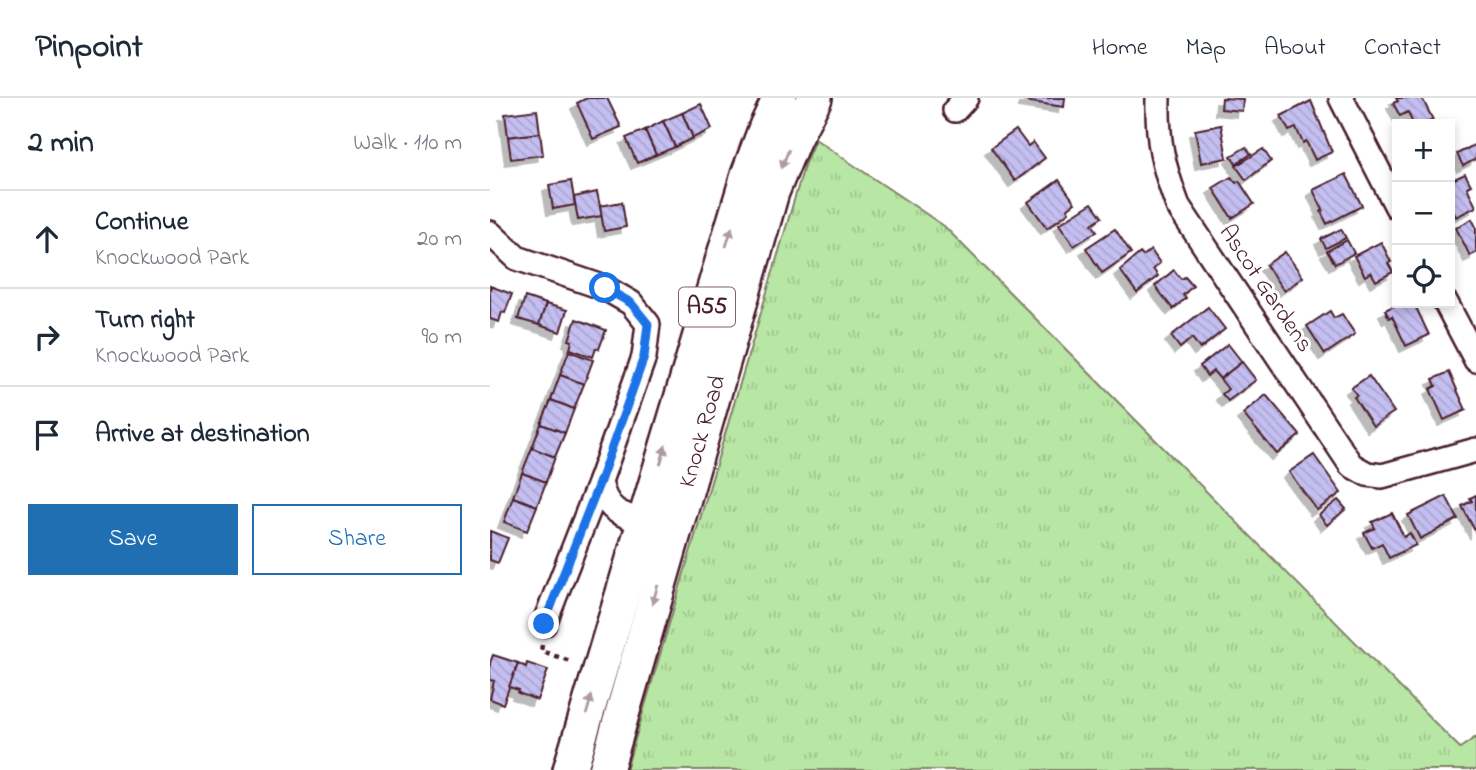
<!DOCTYPE html>
<html lang="en">
<head>
<meta charset="utf-8">
<style>
  :root { --surface:#fff; --page:#f6f6f7; --text:#1f2937; --muted:#747a83; --line:#e0e1e3; --accent:#1f6fb2 }
  body { margin:0; font-family:"Indie Flower",sans-serif; background:var(--page); color:var(--text) }
  .controls { position:absolute; right:21px; top:21px; display:grid; overflow:hidden; border-radius:0px; box-shadow:0 4px 10px #0003 }
  .controls button { width:63px; height:63px; display:grid; place-items:center; padding:0; border:0; border-bottom:2px solid var(--line); background:var(--surface); color:var(--text); font:35px sans-serif }
  .stop { position:absolute; width:21px; height:21px; margin:-16px; border:5px solid #1a73e8; border-radius:50%; background:#fff }
  .stop.end { background:#1a73e8; border-color:#fff; box-shadow:0 2px 7px #0008 }
  .list { margin:0; padding:0; list-style:none }
  h2 { display:flex; justify-content:space-between; align-items:center; height:91px; margin:0; padding:0 28px; font-size:30px }
  h2 small { font-size:23px; font-weight:400; color:var(--muted) }
  .list li { display:grid; grid-template-columns:46px 1fr auto; gap:21px; align-items:center; box-sizing:border-box; height:98px; padding:0 28px; border-top:2px solid var(--line) }
  .list b { display:block; font-size:26px; white-space:nowrap }
  .list p { margin:0; font-size:23px; white-space:nowrap; color:var(--muted) }
  .list em { font-size:23px; font-style:normal; color:var(--muted) }
  .actions { display:flex; gap:14px; padding:21px 28px }
  .actions a { flex:1; padding:16px 0; border:2px solid var(--accent); border-radius:0px; text-align:center; font-size:24px; color:var(--accent) }
  .actions .main { background:var(--accent); color:#fff }
  .icon { flex:none; width:38px; height:38px; fill:none; stroke:currentColor; stroke-width:2; stroke-linecap:round; stroke-linejoin:round }
  .map { position:relative; flex:none; width:986px; height:672px; overflow:hidden }
  header { display:flex; align-items:center; gap:42px; box-sizing:border-box; height:98px; padding:0 35px; background:var(--surface); border-bottom:2px solid var(--line) }
  header strong { font-size:33px }
  nav { display:flex; gap:38px; margin-inline-start:auto; font-size:24px }
  main { display:flex }
  aside { flex:1; background:var(--surface) }
  .map>svg:first-child { display:block }
</style>
</head>
<body>
<header>
<strong>Pinpoint</strong>
<nav><a>Home</a><a>Map</a><a>About</a><a>Contact</a></nav>
</header>
<main>
<aside>
<h2>2 min<small>Walk · 110 m</small></h2>
<ul class="list">
<li><svg class="icon" aria-label="ahead" viewBox="0 0 24 24"><path d="M12 20V5M6 11l6-6 6 6"/></svg><div><b>Continue</b><p>Knockwood Park</p></div><em>20 m</em></li>
<li><svg class="icon" aria-label="right" viewBox="0 0 24 24"><path d="M7 20v-9h11M14 6l5 5-5 5"/></svg><div><b>Turn right</b><p>Knockwood Park</p></div><em>90 m</em></li>
<li><svg class="icon" aria-label="arrive" viewBox="0 0 24 24"><path d="M6 21V4h12l-3 4 3 4H6"/></svg><div><b>Arrive at destination</b></div></li>
</ul>
<div class="actions"><a class="main">Save</a><a>Share</a></div>
</aside>
<div class="map">
<svg width="986" height="672" viewBox="0 0 986 672">
  <defs>
    <pattern id="grass-tufts" width="24" height="20" patternUnits="userSpaceOnUse" patternTransform="scale(1.75)"><rect width="24" height="20" fill="#b8e6a4"/><path d="M3 7l-1-3M5 7V3M7 7l1-3M15 17l-1-3M17 17v-4M19 17l1-3" fill="none" stroke="#a0c58d"/></pattern>
    <pattern id="building-back-hatch" width="6" height="6" patternUnits="userSpaceOnUse" patternTransform="scale(1.75)"><rect width="6" height="6" fill="#c4bff1"/><path d="M-1 5l2 2M0 0l6 6M5-1l2 2" fill="none" stroke="#aaa4cf"/></pattern>
    <filter id="shadow"><feDropShadow dx="-6" dy="6" stdDeviation="0" flood-color="#0004"/></filter>
  </defs>
  <rect width="100%" height="100%" fill="#fff"/>
  <filter id="ink" filterUnits="userSpaceOnUse"><feTurbulence type="fractalNoise" baseFrequency=".0143" numOctaves="2"/><feDisplacementMap in="SourceGraphic" scale="14" xChannelSelector="R" yChannelSelector="G"/><feConvolveMatrix kernelMatrix="1 2 1 2 8 2 1 2 1" color-interpolation-filters="sRGB"/></filter>
  <g filter="url(#ink)">
    <path fill="url(#grass-tufts)" stroke="#818268" stroke-width="2" d="M325,41L454,128L970,650L986,639V672H136L315,65Z"/>
    <g fill="url(#building-back-hatch)" stroke="#4a1f2b" stroke-width="2" filter="url(#shadow)">
      <path d="M97,0H117L131,29L103,41L87,5Z"/>
      <path d="M535,0H575L574,9L534,3Z"/>
      <path d="M732,0L753,1L752,13L731,11Z"/>
      <path d="M906,0H932L943,22L934,26H923L918,14L910,18L903,5L908,3Z"/>
      <path d="M821,3L842,54L825,62L816,43L813,45L806,30L799,33L791,18Z"/>
      <path d="M211,6L222,31L203,40L192,15Z"/>
      <path d="M47,12L50,35L18,39L15,16Z"/>
      <path d="M192,15L203,40L185,49L173,23Z"/>
      <path d="M173,23L185,49L166,57L155,32Z"/>
      <path d="M731,27L737,60L711,65L705,32Z"/>
      <path d="M155,32L166,57L147,65L136,40Z"/>
      <path d="M526,32L538,48L543,44L555,60L525,83L501,50Z"/>
      <path d="M50,35L53,57L21,61L18,39Z"/>
      <path d="M986,46V61L973,68L967,56Z"/>
      <path d="M756,49L761,56L746,66L741,58Z"/>
      <path d="M773,51L781,63L756,82L746,68Z"/>
      <path d="M856,76L872,108L837,126L831,114L833,112L823,92Z"/>
      <path d="M975,76L981,87L977,89L986,109L966,119L960,107V83Z"/>
      <path d="M741,79L746,85L749,83L764,106L742,120L723,90Z"/>
      <path d="M569,82L585,105L577,111L579,114L557,130L538,104Z"/>
      <path d="M81,83L85,107L63,111L59,87Z"/>
      <path d="M107,94L112,118L88,122L84,99Z"/>
      <path d="M132,104L136,129L114,133L110,108Z"/>
      <path d="M602,105L612,119L602,126L607,133L584,148L569,126Z"/>
      <path d="M982,121L986,129V155L980,158L966,130Z"/>
      <path d="M625,131L641,155L612,175L596,150Z"/>
      <path d="M851,131L856,140L836,150L831,141Z"/>
      <path d="M857,142L864,155L845,166L837,153Z"/>
      <path d="M891,144L901,164L898,165L903,174L886,183L881,174L875,178L864,158Z"/>
      <path d="M661,152L670,165L663,171L668,178L647,195L630,172L650,155L653,158Z"/>
      <path d="M795,154L813,179L794,193L776,167Z"/>
      <path d="M684,172L691,181L695,179L703,188L693,197L696,200L683,211L665,188Z"/>
      <path d="M0,188L22,196L15,215L12,214L9,224L0,221Z"/>
      <path d="M35,199L56,206L49,227L28,221Z"/>
      <path d="M910,205H924L939,237L916,248L902,218L899,220L895,212Z"/>
      <path d="M56,206L77,212L70,234L49,227Z"/>
      <path d="M718,209L735,231L710,251L702,240L690,250L681,238Z"/>
      <path d="M840,213L844,220L852,216L865,236L835,256L817,228Z"/>
      <path d="M86,221L116,232L109,251L106,250L103,259L80,251L82,243L79,242Z"/>
      <path d="M738,246L752,264L730,281L723,273L717,278L710,268Z"/>
      <path d="M79,253L103,262L94,286L70,277Z"/>
      <path d="M752,264L766,282L738,303L732,296L738,291L730,281Z"/>
      <path d="M959,274L976,312L954,322L940,291L946,288L943,281Z"/>
      <path d="M70,277L94,286L84,311L61,302Z"/>
      <path d="M879,278L904,314L883,328L864,299L867,297L861,290Z"/>
      <path d="M776,297L810,337L787,356L753,316Z"/>
      <path d="M61,302L84,311L75,335L51,326Z"/>
      <path d="M51,326L75,335L65,359L42,350Z"/>
      <path d="M42,350L65,359L56,384L32,375Z"/>
      <path d="M824,357L851,395L827,412L799,374Z"/>
      <path d="M32,375L56,384L47,408L23,399Z"/>
      <path d="M986,397V435L972,408L982,403L980,400Z"/>
      <path d="M956,398L968,421L930,441L918,417Z"/>
      <path d="M23,399L47,408L37,433L14,424Z"/>
      <path d="M848,402L856,411L837,427L829,417Z"/>
      <path d="M902,415L914,439L920,435L926,447L899,460L892,445L882,450L874,435L885,430L882,424Z"/>
      <path d="M0,433L18,440L8,465L0,462Z"/>
      <path d="M3,557L28,565L13,606L0,601L4,583L0,582V565Z"/>
      <path d="M28,565L36,569L37,565L58,572L47,602L28,595L29,592L19,589Z"/>
    </g>
    <g fill="none" stroke-linecap="round" stroke-linejoin="round">
      <g stroke="#4a1f2b" stroke-width="28">
        <g id="minor">
          <path d="M668,0C667,43 673,68 688,108L861,367L877,376L892,378L986,352"/>
          <path d="M851,0L907,109"/>
          <path d="M465,12L476,0"/>
          <path d="M0,135L27,160L115,190L141,205L158,226L154,259L110,383L54,526"/>
          <path d="M956,205L986,262"/>
          <path d="M110,383C116,419 138,418 169,427"/>
        </g>
      </g>
      <g stroke="#4a1f2b" stroke-width="38">
        <g id="highway">
          <path d="M80,672L258,77L276,29L290,0"/>
          <path id="s1" d="M116,672L282,94L304,40L325,0"/>
        </g>
      </g>
      <path stroke="#4a1f2b" stroke-width="4.5" stroke-dasharray="5 5" stroke-linecap="butt" d="M52,547L51,553L83,564"/>
      <use href="#minor" stroke="#fff" stroke-width="23"/>
      <use href="#highway" stroke="#fff" stroke-width="33"/>
    </g>
    <defs><path id="oneway-solid" d="M-6-.8H1V-3.2L6.5 0L1 3.2V.8H-6Z" transform="scale(1.75)"/></defs>
    <g fill="#ae9aa0">
      <use href="#oneway-solid" transform="translate(295 61) rotate(112)"/>
      <use href="#oneway-solid" transform="translate(239 139) rotate(-73)"/>
      <use href="#oneway-solid" transform="translate(173 357) rotate(-74)"/>
      <use href="#oneway-solid" transform="translate(165 497) rotate(106)"/>
      <use href="#oneway-solid" transform="translate(99 607) rotate(-74)"/>
    </g>
  </g>
  <g fill="none" stroke-linecap="round" stroke-linejoin="round" filter="url(#ink)">
    <path stroke="#1a73e8" stroke-width="9" d="M54,526L110,383L154,259L158,226L141,205L115,190"/>
  </g>
  <g text-anchor="middle" dominant-baseline="central" stroke-width="6" stroke-linejoin="round" paint-order="stroke">
    <rect fill="#fff" stroke="#80626b" stroke-width="2" x="189" y="189.5" width="56" height="39" rx="5"/>
    <g font-size="23" font-weight="bold" fill="#4a1f2b">
      <text x="217" y="209">A55</text>
    </g>
    <g font-size="24" fill="#4a1f2b" stroke="#fff">
      <text transform="translate(775 191) rotate(56)">Ascot Gardens</text>
      <text stroke="none"><textPath href="#s1" startOffset="352">Knock Road</textPath></text>
    </g>
  </g>
</svg>
<div class="controls">
<button>+</button>
<button>−</button>
<button><svg class="icon" aria-label="locate" viewBox="0 0 24 24"><circle cx="12" cy="12" r="6"/><path d="M12 2v4M12 18v4M2 12h4M18 12h4"/></svg></button>
</div>
<div class="stop" style="left:115px;top:190px"></div>
<div class="stop end" style="left:54px;top:526px"></div>
</div>
</main>
</body>
</html>
